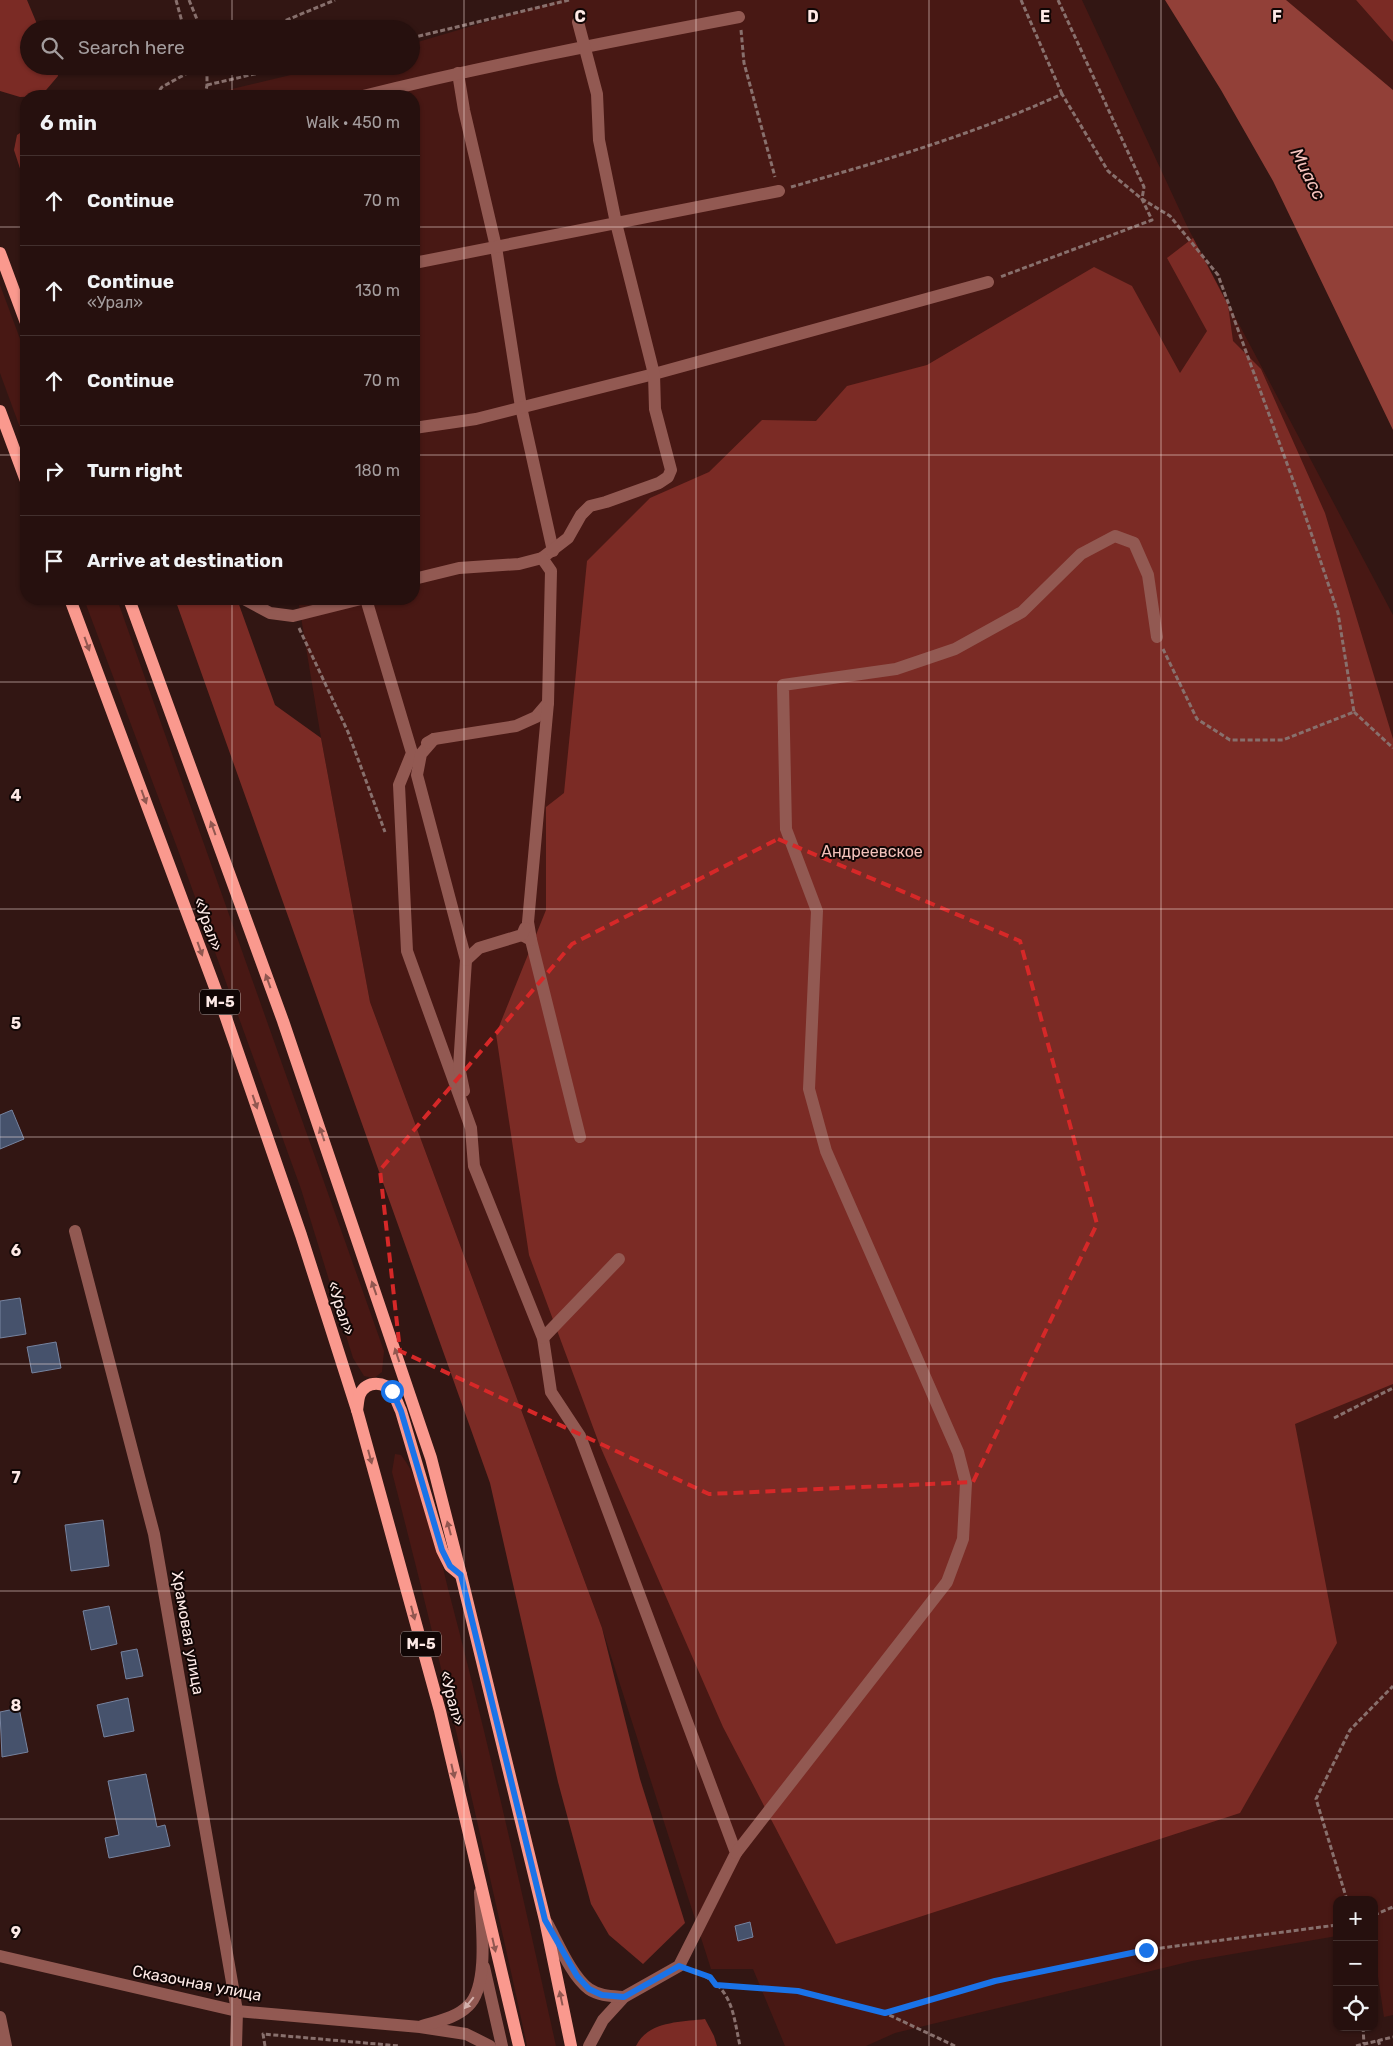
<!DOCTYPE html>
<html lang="en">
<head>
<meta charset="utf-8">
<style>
  :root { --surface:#26100e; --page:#2e1917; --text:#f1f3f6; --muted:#a49d9e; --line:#42302e }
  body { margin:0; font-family:Rubik,sans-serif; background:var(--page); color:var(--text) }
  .controls { position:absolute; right:15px; bottom:15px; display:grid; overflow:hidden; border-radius:10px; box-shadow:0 1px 4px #0004 }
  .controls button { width:45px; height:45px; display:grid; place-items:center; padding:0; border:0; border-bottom:1px solid var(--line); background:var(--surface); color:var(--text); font:25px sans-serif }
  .stop { position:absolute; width:15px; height:15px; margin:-11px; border:4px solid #1a73e8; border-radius:50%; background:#fff }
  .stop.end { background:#1a73e8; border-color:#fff; box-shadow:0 1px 5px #0008 }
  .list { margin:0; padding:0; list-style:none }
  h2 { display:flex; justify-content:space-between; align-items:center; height:65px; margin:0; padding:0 20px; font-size:21px }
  h2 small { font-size:16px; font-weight:400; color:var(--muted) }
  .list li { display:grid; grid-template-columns:32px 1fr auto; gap:15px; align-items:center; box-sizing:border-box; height:90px; padding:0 20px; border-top:1px solid var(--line) }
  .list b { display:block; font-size:19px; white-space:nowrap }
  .list p { margin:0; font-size:16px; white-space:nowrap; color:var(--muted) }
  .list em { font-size:16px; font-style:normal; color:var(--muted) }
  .icon { flex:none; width:28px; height:28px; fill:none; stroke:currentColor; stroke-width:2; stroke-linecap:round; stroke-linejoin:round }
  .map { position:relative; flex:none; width:1393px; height:2046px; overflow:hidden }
  .search { position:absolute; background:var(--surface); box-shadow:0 1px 4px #0004; left:20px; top:20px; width:400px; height:55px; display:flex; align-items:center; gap:12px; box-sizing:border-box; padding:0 18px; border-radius:28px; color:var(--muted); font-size:19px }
  .panel { position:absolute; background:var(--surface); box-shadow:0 1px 4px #0004; left:20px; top:90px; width:400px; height:515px; border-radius:20px }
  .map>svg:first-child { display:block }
</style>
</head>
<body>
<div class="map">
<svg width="1393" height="2046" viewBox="0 0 1393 2046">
  <rect width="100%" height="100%" fill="#321613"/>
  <g fill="#481814">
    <path d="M560,0H1082L1188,228L1393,615V2015L1384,2017L1374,1950V1900H1337V1936L1192,1961L895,2033L866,2046H785L753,1969H711L602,1628L370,1002L321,738L298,599H414V96H216L215,93L328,66H411V44Z"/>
    <path d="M1283,0H1356L1393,42V90Z"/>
    <path d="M0,285L26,355V444L0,373Z"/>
    <path d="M84,599H117L384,1351L382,1372L374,1378L364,1376L353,1358L301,1189L178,850Z"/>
    <path d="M395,1454L401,1455C429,1491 439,1556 451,1600C490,1748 523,1897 556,2046H527C486,1854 441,1662 392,1472Z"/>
  </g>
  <g fill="#7b2b25">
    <path d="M0,0H27L37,24L44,29H29V66H57L58,76L41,96L20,97L0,91Z"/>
    <path d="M1356,0H1393V42Z"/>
    <path d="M26,129V187L14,150L17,135Z"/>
    <path d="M1193,238L1228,305L1233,341L1261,369L1325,513L1393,739V1384L1295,1424L1337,1643L1240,1813L836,1944L723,1727L600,1446L529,1255L496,1034L546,910V807L564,793L587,561L650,498L709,472L762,420L816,421L847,386L927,365L1094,267L1132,286L1180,373L1207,331L1167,258Z"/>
    <path d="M175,599H237L275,705L321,738L370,1002L602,1628L640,1779L685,1923L643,1964L609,1935L591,1904L558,1782L490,1483Z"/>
    <path d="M705,2019L714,2036L717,2046H636C648,2021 681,2022 705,2019Z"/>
  </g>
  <path fill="#924038" d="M1165,0H1286L1393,90V430L1273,181L1221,90Z"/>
  <g fill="#46526c" stroke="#76839f">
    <path d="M12,1110L24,1139L0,1149V1115Z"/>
    <path d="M20,1298L26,1334L0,1338V1301Z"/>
    <path d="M56,1342L61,1368L32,1373L27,1347Z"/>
    <path d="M103,1520L109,1566L71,1571L65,1525Z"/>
    <path d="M109,1606L117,1644L91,1650L83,1611Z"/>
    <path d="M137,1649L143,1676L126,1679L121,1652Z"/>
    <path d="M128,1698L134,1731L104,1737L97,1705Z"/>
    <path d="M19,1708L28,1752L2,1757L0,1712Z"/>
    <path d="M146,1774L157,1827L165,1825L170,1846L109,1858L105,1838L119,1835L108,1781Z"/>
    <path d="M750,1922L753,1937L738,1941L735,1926Z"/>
  </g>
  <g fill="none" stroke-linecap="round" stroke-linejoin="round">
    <g stroke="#88706d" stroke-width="3" stroke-dasharray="5 2.5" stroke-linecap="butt">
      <path d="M176,0L184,29"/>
      <path d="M189,0L201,29"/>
      <path d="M1021,0L1062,94"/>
      <path d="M1058,0L1144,187L1142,199L1170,216L1218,275L1297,491L1338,613L1354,712L1283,740H1230L1197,719L1163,649"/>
      <path d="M265,29L335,0"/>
      <path d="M741,30L744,63L775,177"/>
      <path d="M411,38L569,0"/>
      <path d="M207,85L289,66"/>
      <path d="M155,96L162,87L200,66"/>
      <path d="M205,96L207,85V66"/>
      <path d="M791,187C883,161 975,134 1062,94L1108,171L1142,199L1152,220L1000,277"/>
      <path d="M299,628L348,732L385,832"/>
      <path d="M1354,712L1393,748"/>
      <path d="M1334,1418L1393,1388"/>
      <path d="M1347,1900L1316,1799L1350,1730L1393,1686"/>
      <path d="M1374,1915L1393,1907"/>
      <path d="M691,1970C732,1985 732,2008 740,2046"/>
      <path d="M716,1985L798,1991L885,2013"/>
      <path d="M1363,2027L1364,2044"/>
      <path d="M1378,2040L1380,2046"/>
      <path d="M265,2046L263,2034L400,2046"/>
      <path d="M955,2046L885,2013L995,1981L1146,1950L1337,1925"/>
      <path d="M1356,2046L1393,2037"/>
    </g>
    <g stroke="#925952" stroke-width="12">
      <path d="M458,73L464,110L496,247L521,407L553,551"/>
      <path d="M363,96C488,65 613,41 739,17"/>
      <path d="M414,263L779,191"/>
      <path d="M414,428L476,419L654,374L988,282"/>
      <path d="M414,579L459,568L519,564L542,558L568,538L581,515L590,506L606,502L659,483L668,477L671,470L655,409L654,374L616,223L599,140L597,94L578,22"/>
      <path d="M244,599L270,613L293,616L361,599"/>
      <path d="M366,599L412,753L399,785L407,951L471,1128L474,1166L543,1338L551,1392L580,1436L736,1853L679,1966L624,1997L603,2020L589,2046"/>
      <path d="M434,739L421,754L417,775L466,960L459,1067L464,1091"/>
      <path d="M427,743L434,739L516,726L536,717L548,703"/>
      <path d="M522,935L531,940L580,1137"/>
      <path d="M531,940L528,922L548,703L551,571L542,558"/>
      <path d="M466,960L479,948L522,935L525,928"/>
      <path d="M75,1231L154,1534L237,2011L236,2046"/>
      <path d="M543,1338L619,1259"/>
      <path d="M736,1853L947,1582L963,1539L966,1483L958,1452L826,1151L809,1089L817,911L786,829L783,685L896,669L955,649L1022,612L1081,554L1115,536L1134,543L1148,575L1157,637"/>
      <path d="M547,1923C557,1941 572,1977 589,1989C599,1996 612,1996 624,1997"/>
      <path d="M0,1956L237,2011L420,2027L466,2034L490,2046"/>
      <path d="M484,1967L502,2046"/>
      <path d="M0,2017L6,2046"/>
      <path d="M422,2026C438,2021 456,2018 468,2006C490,1986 481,1920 480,1892"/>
    </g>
    <g stroke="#fa998e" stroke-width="12">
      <path d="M0,253L26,323"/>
      <path d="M0,411L26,481"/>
      <path d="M70,599L224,1012L301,1235L357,1410L440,1711L519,2046"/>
      <path d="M129,599L283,1021L431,1458L461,1575L545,1920L571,2046"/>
      <path d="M357,1410C358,1405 358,1398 360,1394C367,1380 385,1381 393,1393C396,1398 398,1405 401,1411L442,1550L450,1566L461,1575"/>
    </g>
  </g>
  <defs><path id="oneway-solid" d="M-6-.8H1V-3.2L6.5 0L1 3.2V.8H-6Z" transform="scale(1.25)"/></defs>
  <g fill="#915750">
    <use href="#oneway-solid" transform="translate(87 644) rotate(70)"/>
    <use href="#oneway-solid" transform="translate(144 797) rotate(70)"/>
    <use href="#oneway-solid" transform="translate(213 828) rotate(-110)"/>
    <use href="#oneway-solid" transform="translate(200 949) rotate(70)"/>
    <use href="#oneway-solid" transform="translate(268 981) rotate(-110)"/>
    <use href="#oneway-solid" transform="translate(255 1102) rotate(71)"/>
    <use href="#oneway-solid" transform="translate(322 1134) rotate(-109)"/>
    <use href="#oneway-solid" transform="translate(374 1288) rotate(-109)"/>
    <use href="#oneway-solid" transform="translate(397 1355) rotate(-108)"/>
    <use href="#oneway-solid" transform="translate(370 1457) rotate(75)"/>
    <use href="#oneway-solid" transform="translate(449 1528) rotate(-105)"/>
    <use href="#oneway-solid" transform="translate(413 1613) rotate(75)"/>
    <use href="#oneway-solid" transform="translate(453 1771) rotate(77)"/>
    <use href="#oneway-solid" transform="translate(494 1945) rotate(77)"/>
    <use href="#oneway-solid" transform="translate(561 1998) rotate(-102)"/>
  </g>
  <use fill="#d2afab" href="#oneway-solid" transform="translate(469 2003) rotate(129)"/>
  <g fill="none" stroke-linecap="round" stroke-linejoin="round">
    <path stroke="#1a73e8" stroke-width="6" d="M392,1391L401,1411L442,1550L450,1566L461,1575L545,1920L577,1976L589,1989L602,1995L624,1997L679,1966L710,1977L716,1985L798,1991L885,2013L995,1981L1146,1950"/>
  </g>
  <path fill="none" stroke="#d62828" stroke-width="4" stroke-dasharray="10 6" stroke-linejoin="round" d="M778,839L1020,941L1097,1224L973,1482L709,1494L400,1351L380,1170L572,944Z"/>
  <path fill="none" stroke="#fde9e6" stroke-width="1" stroke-opacity="0.55" d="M232,0V29M464,0V2046M696,0V2046M929,0V2046M1161,0V2046M232,66V96M0,227H26M414,227H1393M0,455H26M414,455H1393M232,599V2046M0,682H1393M0,909H1393M0,1137H1393M0,1364H1393M0,1591H1393M0,1819H1393"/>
  <g text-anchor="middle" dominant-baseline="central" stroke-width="4" stroke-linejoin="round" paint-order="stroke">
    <g fill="#110605" stroke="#b6a5a2" stroke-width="1">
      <rect x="200" y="989.5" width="40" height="25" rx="4"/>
      <rect x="401" y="1631.5" width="40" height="25" rx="4"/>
    </g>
    <g font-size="15" font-weight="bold" fill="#fde9e6">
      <text x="220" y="1002">М-5</text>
      <text x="421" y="1644">М-5</text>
    </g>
    <g font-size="16" fill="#f2c1ba" stroke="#110605">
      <text x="872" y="851">Андреевское</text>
    </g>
    <g font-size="16" fill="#fde9e6" stroke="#110605">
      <text transform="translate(208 924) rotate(70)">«Урал»</text>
      <text transform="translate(341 1308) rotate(72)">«Урал»</text>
      <text transform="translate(188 1633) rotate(80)">Храмовая улица</text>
      <text transform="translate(452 1698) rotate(75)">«Урал»</text>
      <text transform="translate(197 1983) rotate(11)">Сказочная улица</text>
    </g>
    <g font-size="18" font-style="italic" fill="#f6c4be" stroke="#110605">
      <text transform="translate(1308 174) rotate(63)">Миасс</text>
    </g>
  </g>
  <g font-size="16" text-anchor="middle" font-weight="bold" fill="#fde9e6" stroke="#110605" stroke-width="4" stroke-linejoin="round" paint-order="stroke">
    <text x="580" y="22">C</text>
    <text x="813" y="22">D</text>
    <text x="1045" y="22">E</text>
    <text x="1277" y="22">F</text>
    <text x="16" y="801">4</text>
    <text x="16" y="1029">5</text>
    <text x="16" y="1256">6</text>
    <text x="16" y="1483">7</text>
    <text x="16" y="1711">8</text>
    <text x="16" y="1938">9</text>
  </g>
</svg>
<div class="controls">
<button>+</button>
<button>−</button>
<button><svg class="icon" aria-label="locate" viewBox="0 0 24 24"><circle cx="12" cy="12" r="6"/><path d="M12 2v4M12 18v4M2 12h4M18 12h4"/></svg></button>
</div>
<div class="stop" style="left:392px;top:1391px"></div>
<div class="stop end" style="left:1146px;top:1950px"></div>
<div class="search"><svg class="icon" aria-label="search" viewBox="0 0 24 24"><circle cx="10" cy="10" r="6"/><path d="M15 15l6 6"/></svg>Search here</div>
<section class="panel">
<h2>6 min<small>Walk · 450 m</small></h2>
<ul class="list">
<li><svg class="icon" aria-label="ahead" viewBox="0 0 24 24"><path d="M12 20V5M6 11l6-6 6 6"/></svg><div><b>Continue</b></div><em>70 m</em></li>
<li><svg class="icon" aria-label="ahead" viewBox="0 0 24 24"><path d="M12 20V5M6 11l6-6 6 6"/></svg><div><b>Continue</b><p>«Урал»</p></div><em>130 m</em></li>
<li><svg class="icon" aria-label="ahead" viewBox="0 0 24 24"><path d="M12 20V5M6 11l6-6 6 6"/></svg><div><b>Continue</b></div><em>70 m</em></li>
<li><svg class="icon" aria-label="right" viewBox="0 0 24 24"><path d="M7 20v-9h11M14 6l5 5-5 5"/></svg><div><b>Turn right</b></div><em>180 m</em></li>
<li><svg class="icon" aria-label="arrive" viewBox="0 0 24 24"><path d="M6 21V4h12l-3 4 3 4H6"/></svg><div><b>Arrive at destination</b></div></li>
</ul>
</section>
</div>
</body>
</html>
